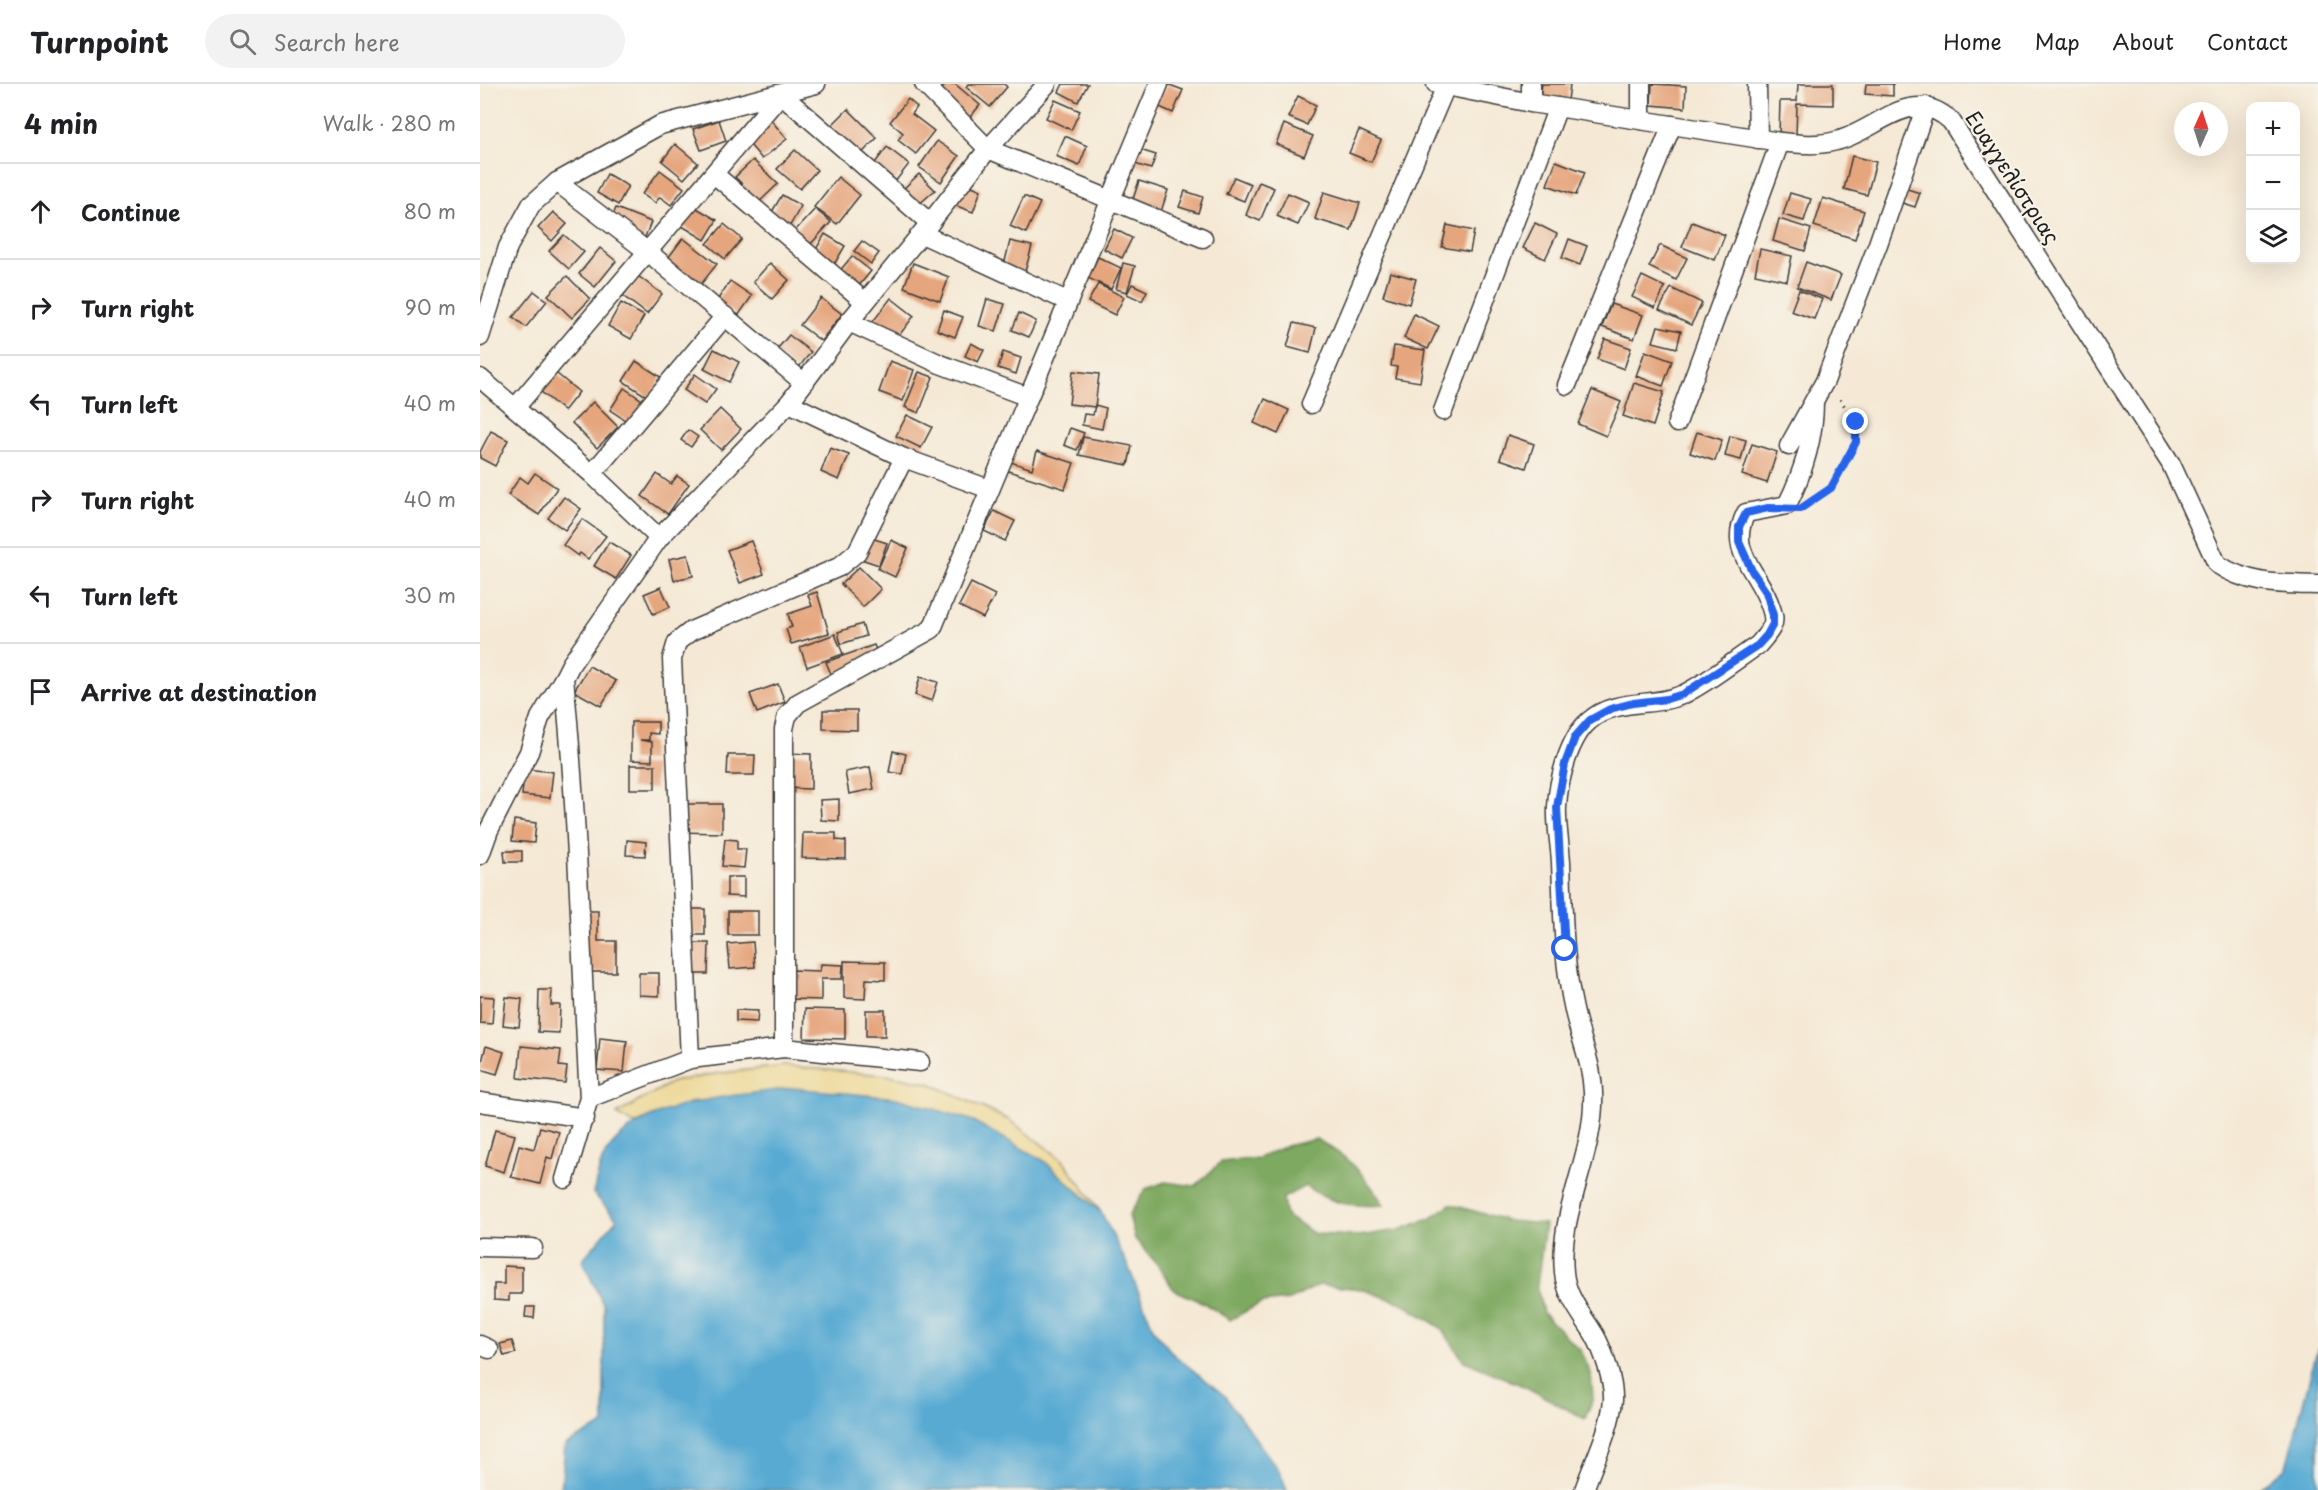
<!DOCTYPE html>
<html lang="en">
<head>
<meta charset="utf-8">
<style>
  :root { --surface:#fff; --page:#f2f2f2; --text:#202124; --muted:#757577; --line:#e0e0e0 }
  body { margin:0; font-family:"Playpen Sans",sans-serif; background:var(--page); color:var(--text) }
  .controls { position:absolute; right:18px; top:18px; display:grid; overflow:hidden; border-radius:12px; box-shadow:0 6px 24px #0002 }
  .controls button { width:54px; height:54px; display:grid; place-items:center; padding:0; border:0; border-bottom:2px solid var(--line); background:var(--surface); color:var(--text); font:30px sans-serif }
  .compass { position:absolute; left:1694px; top:18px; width:54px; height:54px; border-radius:50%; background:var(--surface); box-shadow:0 6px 24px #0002; rotate:3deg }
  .stop { position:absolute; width:18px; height:18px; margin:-14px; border:4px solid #2563eb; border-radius:50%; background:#fff }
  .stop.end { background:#2563eb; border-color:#fff; box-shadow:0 2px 6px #0008 }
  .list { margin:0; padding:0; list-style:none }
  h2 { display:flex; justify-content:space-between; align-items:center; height:78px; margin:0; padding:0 24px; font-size:26px }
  h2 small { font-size:20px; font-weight:400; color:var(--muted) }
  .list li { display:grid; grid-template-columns:39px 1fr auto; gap:18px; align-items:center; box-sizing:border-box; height:96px; padding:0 24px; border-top:2px solid var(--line) }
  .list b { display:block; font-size:22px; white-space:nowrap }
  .list em { font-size:20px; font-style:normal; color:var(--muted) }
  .icon { flex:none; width:33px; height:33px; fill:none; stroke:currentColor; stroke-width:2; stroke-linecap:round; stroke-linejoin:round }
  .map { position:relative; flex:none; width:1838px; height:1406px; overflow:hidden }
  header { display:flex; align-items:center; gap:36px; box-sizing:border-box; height:84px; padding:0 30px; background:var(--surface); border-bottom:2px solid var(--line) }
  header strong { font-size:28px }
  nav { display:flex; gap:33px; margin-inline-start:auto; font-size:21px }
  .search { width:420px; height:54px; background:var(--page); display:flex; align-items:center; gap:15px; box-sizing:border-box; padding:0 21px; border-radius:33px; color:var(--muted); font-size:22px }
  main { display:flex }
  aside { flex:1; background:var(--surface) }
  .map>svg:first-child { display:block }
</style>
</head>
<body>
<header>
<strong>Turnpoint</strong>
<div class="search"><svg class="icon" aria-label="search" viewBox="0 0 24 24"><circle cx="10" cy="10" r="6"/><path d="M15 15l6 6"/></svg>Search here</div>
<nav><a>Home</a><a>Map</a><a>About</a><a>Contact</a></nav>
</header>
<main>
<aside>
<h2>4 min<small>Walk · 280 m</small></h2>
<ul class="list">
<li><svg class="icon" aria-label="ahead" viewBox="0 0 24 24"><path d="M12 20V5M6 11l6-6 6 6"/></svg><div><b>Continue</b></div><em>80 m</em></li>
<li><svg class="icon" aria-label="right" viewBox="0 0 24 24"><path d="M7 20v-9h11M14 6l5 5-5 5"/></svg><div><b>Turn right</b></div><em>90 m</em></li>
<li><svg class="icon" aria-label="left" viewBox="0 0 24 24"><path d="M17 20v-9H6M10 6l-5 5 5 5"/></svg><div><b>Turn left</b></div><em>40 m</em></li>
<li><svg class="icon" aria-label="right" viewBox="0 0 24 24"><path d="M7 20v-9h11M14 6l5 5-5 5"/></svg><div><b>Turn right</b></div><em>40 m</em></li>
<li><svg class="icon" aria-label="left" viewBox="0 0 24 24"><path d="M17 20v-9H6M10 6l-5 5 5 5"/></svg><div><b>Turn left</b></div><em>30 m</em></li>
<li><svg class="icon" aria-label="arrive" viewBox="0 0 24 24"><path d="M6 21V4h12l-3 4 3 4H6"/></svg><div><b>Arrive at destination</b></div></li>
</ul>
</aside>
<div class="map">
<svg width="1838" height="1406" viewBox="0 0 1838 1406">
  <rect width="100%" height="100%" fill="#f7f3e8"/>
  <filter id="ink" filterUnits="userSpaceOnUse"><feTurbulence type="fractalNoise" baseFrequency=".0167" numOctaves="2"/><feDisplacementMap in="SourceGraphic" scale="12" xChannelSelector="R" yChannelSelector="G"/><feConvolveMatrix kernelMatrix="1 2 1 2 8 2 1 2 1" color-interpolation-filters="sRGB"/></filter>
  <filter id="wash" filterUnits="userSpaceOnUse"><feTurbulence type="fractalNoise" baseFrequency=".008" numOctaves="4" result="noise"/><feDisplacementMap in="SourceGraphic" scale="24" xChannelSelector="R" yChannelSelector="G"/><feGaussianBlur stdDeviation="1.35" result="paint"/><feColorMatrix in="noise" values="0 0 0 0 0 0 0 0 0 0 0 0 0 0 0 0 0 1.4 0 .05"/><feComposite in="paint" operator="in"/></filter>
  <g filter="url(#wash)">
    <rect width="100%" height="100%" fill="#f5e9d5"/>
    <path fill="#7ea961" stroke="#4d623e" stroke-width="1.5" d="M836,1055C871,1075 882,1087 904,1121C869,1123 856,1121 825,1102L803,1114L806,1132L835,1150L879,1152L919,1146L951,1134L970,1120L1029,1137L1065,1140L1057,1202L1063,1229L1101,1267L1111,1290L1113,1314L1105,1335L1048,1304L984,1277L961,1244L922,1219L881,1205L839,1201L810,1216L781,1219L750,1236L722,1218L694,1206L677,1180L655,1155L649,1131L665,1105L685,1098L715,1102L741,1078L778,1074L806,1062Z"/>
    <path fill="#eeda9e" stroke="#857b5d" stroke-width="1.5" d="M304,982L414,992L449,999L529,1036L583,1076L621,1128L563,1076L214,1017L154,1040L137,1030L192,998L234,990Z"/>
    <g fill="#59aad3" stroke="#3a6378" stroke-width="1.5">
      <path d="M313,1004L417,1014L491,1036L563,1076L621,1128L648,1182L674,1246L693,1270L744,1311L800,1388L807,1406H81L85,1361L124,1340V1222L102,1176L137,1135L113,1109C117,1097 119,1079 126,1069C162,1015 255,1012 313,1004Z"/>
      <path d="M1838,1263V1406H1778L1806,1383Z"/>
    </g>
    <g id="blocks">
      <g fill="#e5a57d">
        <path d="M466,0H475L500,21L482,43L451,18Z"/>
        <path d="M488,0H524L527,3L510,23L486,3Z"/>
        <path d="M583,0H608L598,18L579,8Z"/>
        <path d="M687,0L703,6L693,29L675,21Z"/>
        <path d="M1062,0H1090L1088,17L1060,13Z"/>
        <path d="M1172,0L1206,2L1205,24L1171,21Z"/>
        <path d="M1318,0H1353V21L1317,20L1316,52L1299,51L1300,17H1317Z"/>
        <path d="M1386,0H1413V12L1385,10Z"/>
        <path d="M818,12L836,21L827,41L808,33Z"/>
        <path d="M428,15L437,23L432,30L454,47L436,70L418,56L423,49L410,38Z"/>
        <path d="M575,16L600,27L591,46L566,34Z"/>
        <path d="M368,25L397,54L379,72L350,43Z"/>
        <path d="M290,35L307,55L282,75L265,55Z"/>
        <path d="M239,36L246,57L221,66L213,45Z"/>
        <path d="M804,40L833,52L824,72L796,60Z"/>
        <path d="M879,46L901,56L891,78L869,69Z"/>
        <path d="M585,52L607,62L599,82L576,72Z"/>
        <path d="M457,57L479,72L461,98L439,83Z"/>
        <path d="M195,60L218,79L204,95L182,77Z"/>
        <path d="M407,63L429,80L411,103L389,87Z"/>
        <path d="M657,65L676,71L671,85L652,79Z"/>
        <path d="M315,66L337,86L320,105L297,85Z"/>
        <path d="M1372,72L1396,78L1387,111L1364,105Z"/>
        <path d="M273,76L298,100L273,124L255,107L262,100L255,93Z"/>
        <path d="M1076,77L1105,88L1096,111L1067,101Z"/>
        <path d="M180,86L204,104L191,121L180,113L175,119L162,110Z"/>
        <path d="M127,90L148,102L138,121L117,109Z"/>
        <path d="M439,90L455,106L436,123L421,107Z"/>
        <path d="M358,93L380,111L357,140L334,123Z"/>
        <path d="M754,93L771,100L764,117L746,110Z"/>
        <path d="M659,97L688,106L679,134L650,124Z"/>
        <path d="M483,98L501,106L493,128L474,121Z"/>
        <path d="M779,98L794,104L780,137L766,131Z"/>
        <path d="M1421,103L1440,109L1435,123L1416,117Z"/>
        <path d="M705,107L723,113L718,129L699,123Z"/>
        <path d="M844,108L880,119L871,146L835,135Z"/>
        <path d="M808,109L829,118L818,141L797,132Z"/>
        <path d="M1310,109L1331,115L1324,137L1303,131Z"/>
        <path d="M302,111L321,122L307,147L287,136Z"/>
        <path d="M544,112L560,119L546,149L530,142Z"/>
        <path d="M1343,114L1384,127L1375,155L1334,142Z"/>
        <path d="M215,123L237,136L225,156L202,142Z"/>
        <path d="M136,124L171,138L163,158L128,143Z"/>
        <path d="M335,125L351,138L327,164L312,150Z"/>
        <path d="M73,128L87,140L72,157L58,144Z"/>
        <path d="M1299,135L1331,145L1325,167L1293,157Z"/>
        <path d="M1212,138L1245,151L1235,176L1202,163Z"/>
        <path d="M1055,139L1077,150L1065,175L1043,164Z"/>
        <path d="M244,140L262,155L245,175L227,160Z"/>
        <path d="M967,141L994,147L990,168L962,163Z"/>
        <path d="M634,145L652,154L642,174L624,165Z"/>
        <path d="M345,150L365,162L349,189L329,177Z"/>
        <path d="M84,151L104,168L89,185L69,167Z"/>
        <path d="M203,154L237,180L218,204L185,178Z"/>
        <path d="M1089,155L1107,162L1100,181L1082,174Z"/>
        <path d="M382,157L399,169L391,180L374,167Z"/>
        <path d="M530,157L552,162L543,195L522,189Z"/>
        <path d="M1180,161L1207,174L1196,196L1169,183Z"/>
        <path d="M120,164L136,177L115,203L99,190Z"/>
        <path d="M1280,165L1312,172L1307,197L1275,190Z"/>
        <path d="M372,172L391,187L373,209L354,194Z"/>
        <path d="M618,173L641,184L631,205L608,194Z"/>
        <path d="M1326,178L1361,191L1351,216L1317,203Z"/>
        <path d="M290,179L309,196L292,215L273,198Z"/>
        <path d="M433,179L469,193L460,217L424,203Z"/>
        <path d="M643,179L655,182L647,208L636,205Z"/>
        <path d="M910,188L936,195L929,220L903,212Z"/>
        <path d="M87,192L110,215L92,234L68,211Z"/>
        <path d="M158,192L182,210L167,230L143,212Z"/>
        <path d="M1162,192L1185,203L1175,224L1152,213Z"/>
        <path d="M250,197L272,212L258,232L236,218Z"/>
        <path d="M618,200L644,213L635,231L608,218Z"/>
        <path d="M652,200L667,207L662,217L647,210Z"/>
        <path d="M1191,204L1222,219L1211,241L1179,226Z"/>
        <path d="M1319,206L1342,215L1334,235L1311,227Z"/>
        <path d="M54,207L67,217L46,243L33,233Z"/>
        <path d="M341,214L362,230L341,257L320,241Z"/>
        <path d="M411,214L434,232L414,258L391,240Z"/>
        <path d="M507,215L525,220L516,247L499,242Z"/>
        <path d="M141,219L164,232L151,255L128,242Z"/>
        <path d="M1131,220L1163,231L1154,255L1122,243Z"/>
        <path d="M464,226L483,233L475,253L457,246Z"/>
        <path d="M539,229L556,237L549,253L532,246Z"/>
        <path d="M934,230L959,242L948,265L924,254Z"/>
        <path d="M814,239L836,244L830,269L807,263Z"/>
        <path d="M1178,242L1201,247L1197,264L1173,258Z"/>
        <path d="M309,251L331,268L316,287L294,269Z"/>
        <path d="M1125,255L1151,264L1144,285L1117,275Z"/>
        <path d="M491,259L504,266L498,278L485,272Z"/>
        <path d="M914,262L945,266L940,298L915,294L917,283L911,282Z"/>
        <path d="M234,265L259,278L249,298L224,285Z"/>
        <path d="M1165,267L1192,277L1183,302L1156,292Z"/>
        <path d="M523,268L541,274L536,290L518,284Z"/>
        <path d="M156,277L182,294L169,314L143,297Z"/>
        <path d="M410,277L434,286L423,317L399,308Z"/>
        <path d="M593,287L619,290L615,323L589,320Z"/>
        <path d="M439,288L453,293L439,329L425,323Z"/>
        <path d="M76,289L99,308L84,327L60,307Z"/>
        <path d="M215,290L236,305L225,320L204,306Z"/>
        <path d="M1154,299L1184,308L1173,342L1143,332Z"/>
        <path d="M144,304L165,318L151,340L130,326Z"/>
        <path d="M1112,306L1141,318L1126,352L1098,340Z"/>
        <path d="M785,315L809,326L798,350L774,339Z"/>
        <path d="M113,318L138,343L117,364L92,339Z"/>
        <path d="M615,321L626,324L622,345L602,341L604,330L613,331Z"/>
        <path d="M240,325L261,345L241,366L220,346Z"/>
        <path d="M427,331L452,343L441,364L416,352Z"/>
        <path d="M590,344L604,349L597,366L584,361Z"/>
        <path d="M208,346L218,353L211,363L201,356Z"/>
        <path d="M11,347L28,356L15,382L0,374V368Z"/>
        <path d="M1217,348L1242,356L1235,377L1210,369Z"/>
        <path d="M1028,351L1054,360L1046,384L1020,375Z"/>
        <path d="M1250,352L1266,356L1261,376L1245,372Z"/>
        <path d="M603,353L652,362L648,381L599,371Z"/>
        <path d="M1272,360L1297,368L1287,399L1262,391Z"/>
        <path d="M350,364L369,371L359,396L341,388Z"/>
        <path d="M557,367L594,379L585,405L525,386L528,377L552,385Z"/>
        <path d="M55,389L77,404L59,431L28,411L40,393L48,399Z"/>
        <path d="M177,390L191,400L197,392L209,400L188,430L162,412Z"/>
        <path d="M84,413L101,425L85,446L68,434Z"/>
        <path d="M514,427L535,437L525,457L504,447Z"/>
        <path d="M102,435L126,452L108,475L100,469L98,472L83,461Z"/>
        <path d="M388,453L407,459L399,481L381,475Z"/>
        <path d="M411,456L428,464L415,493L398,485Z"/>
        <path d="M271,457L284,490L260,499L247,466Z"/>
        <path d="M129,458L151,471L136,495L114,482Z"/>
        <path d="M208,471L213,492L194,496L189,475Z"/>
        <path d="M379,483L401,505L383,523L361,500Z"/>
        <path d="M491,499L515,511L503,534L479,522Z"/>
        <path d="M181,503L190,523L173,530L164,510Z"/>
        <path d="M337,508L349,549L311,560L306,545L312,543L308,530L332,522L328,511Z"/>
        <path d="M382,540L386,552L361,560L358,548Z"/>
        <path d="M355,550L363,570L327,583L320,563Z"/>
        <path d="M394,561L399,573L351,590L346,578Z"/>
        <path d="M109,582L136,597L121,622L94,607Z"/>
        <path d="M440,593L458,598L452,617L435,611Z"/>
        <path d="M298,600L305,618L277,629L270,610Z"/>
        <path d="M343,626H377V646L343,645Z"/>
        <path d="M151,638H178V650L169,649V656H160L172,658V677L151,676Z"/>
        <path d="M413,667L426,670L422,690L409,688Z"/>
        <path d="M303,669L331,670V705L302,704Z"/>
        <path d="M248,671H275L274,691H247Z"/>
        <rect x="150" y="681" width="25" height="24"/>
        <path d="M390,683L394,705L369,710L365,688Z"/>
        <path d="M45,685L73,688L70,714L42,711Z"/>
        <path d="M359,715V737L341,736L340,716Z"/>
        <path d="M197,720H242V749L196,748Z"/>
        <path d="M34,736L56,739L54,759L32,757Z"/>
        <path d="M323,749H356V756L366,757V775L322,774Z"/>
        <path d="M245,755L257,756V765H266L264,784L242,782Z"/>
        <path d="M147,756L166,758L165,772L146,771Z"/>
        <path d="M24,767H42V778H25Z"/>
        <path d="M247,793H264V813L247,812Z"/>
        <path d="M202,825H225V851H201Z"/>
        <path d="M98,827H118V857H136V888H104Z"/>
        <rect x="248" y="827" width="30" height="24"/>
        <path d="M273,858L275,883L250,885L248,860Z"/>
        <path d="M206,859H229L228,890H205Z"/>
        <path d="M364,877L405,878V896L386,895L385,915L364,914Z"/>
        <path d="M341,880L363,881L362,895H341V916L310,915V886L340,887Z"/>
        <path d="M159,889H179V912L159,911Z"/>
        <path d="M59,906H72L71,921H80L79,949L58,948Z"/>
        <path d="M0,912L14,913L12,940L0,939Z"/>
        <path d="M26,913L42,915L39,943L23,941Z"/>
        <path d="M325,925L365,926V955L324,954Z"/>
        <path d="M256,926L278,927L277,938L256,937Z"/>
        <rect x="386" y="926" width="19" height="26"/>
        <path d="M120,954L147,957L144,988L117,986Z"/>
        <path d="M6,962L24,968L17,990L0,985Z"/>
        <path d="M41,962L81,966L79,982L87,983L85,999L38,994Z"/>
        <path d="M60,1043L79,1048L72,1075L67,1073L60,1100L31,1093L39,1061L54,1065Z"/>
        <path d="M15,1046L35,1051L24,1088L5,1082Z"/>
        <path d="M24,1182L42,1183V1210H29V1217L14,1216V1200H24Z"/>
        <path d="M46,1223H55L54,1234L45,1233Z"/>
        <path d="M32,1257L36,1269L24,1272L20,1260Z"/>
      </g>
    </g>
  </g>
  <g filter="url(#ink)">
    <use href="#blocks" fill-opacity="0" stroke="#3d3b38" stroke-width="1.5"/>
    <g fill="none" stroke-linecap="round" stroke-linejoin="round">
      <g stroke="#3d3b38" stroke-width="21">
        <g id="minor">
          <path d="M444,0L508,65L723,154"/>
          <path d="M956,0L1051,19L1300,58C1319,60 1338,62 1356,57C1397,47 1431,0 1471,37L1691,380L1737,480C1768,501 1802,500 1838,501"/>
          <path d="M1161,0V36"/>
          <path d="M1277,0L1278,55"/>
          <path d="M1051,19V0"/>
          <path d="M234,90L385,218"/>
          <path d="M77,98L168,168L324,299"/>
          <path d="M442,150L587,217"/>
          <path d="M369,238L460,280L548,313"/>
          <path d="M0,253L28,163L51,121L77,98L180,41L336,0"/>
          <path d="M0,294L112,390L179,454"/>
          <path d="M1087,301L1192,41"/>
          <path d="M309,319L424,374L509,405"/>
          <path d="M831,320L966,2"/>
          <path d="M35,324L301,10L450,139"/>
          <path d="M963,327L1078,23"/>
          <path d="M1197,339L1300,58"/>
          <path d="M1309,362L1345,297L1398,160L1446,22"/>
          <path d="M112,390L245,232"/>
          <path d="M0,771L9,746L49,668L60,634L84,594"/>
          <path d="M304,964V645L307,632L318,619L452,545L679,0"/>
          <path d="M210,975L192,575L197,558L211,547L359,483L377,468L424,374"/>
          <path d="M109,1014C101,874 98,734 84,594L91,580L179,454L309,319L369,238L450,139L508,65L567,0"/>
          <path d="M0,1018L105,1034"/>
          <path d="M85,1095L109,1014L210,975L304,964L440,978"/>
          <path d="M0,1163L53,1164"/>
          <path d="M0,1261L9,1265"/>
          <path d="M1104,1406C1114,1377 1130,1347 1133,1316C1134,1298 1123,1265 1114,1250C1102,1230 1086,1213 1084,1188C1078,1127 1116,1069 1113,1008C1112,979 1100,954 1094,926C1083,878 1083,827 1081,778C1080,760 1076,741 1077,723C1078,697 1089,654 1109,637C1136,613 1174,624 1204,610C1230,597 1254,577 1278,561C1283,555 1289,549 1292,542C1295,536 1293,530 1291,524C1280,488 1246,468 1266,429L1307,421C1323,389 1334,354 1334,318"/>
        </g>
      </g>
      <path stroke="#3d3b38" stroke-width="3" stroke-dasharray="1.5 4.5" stroke-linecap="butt" d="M1328,420L1351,404L1376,358L1375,338L1358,312"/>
      <use href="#minor" stroke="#fff" stroke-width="18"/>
    </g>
  </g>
  <g fill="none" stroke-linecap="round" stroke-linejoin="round" filter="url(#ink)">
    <path stroke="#2563eb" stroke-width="8" d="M1085,865L1077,723L1085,680L1095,653L1110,636L1130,625L1153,619L1187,615L1203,610L1278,561L1287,551L1293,540V531L1286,508L1272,487L1259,458V443L1266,429L1288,424L1320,425L1351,404L1376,358V338"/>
  </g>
  <g text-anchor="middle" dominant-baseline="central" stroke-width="4.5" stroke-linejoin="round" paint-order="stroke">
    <g font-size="20" fill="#1c1c1c" stroke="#f7f3e8">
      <text transform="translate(1533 93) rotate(57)">Ευαγγελίστριας</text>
    </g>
  </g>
</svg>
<div class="controls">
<button>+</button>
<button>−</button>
<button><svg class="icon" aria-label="layers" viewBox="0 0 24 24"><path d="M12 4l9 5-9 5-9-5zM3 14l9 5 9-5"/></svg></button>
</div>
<svg class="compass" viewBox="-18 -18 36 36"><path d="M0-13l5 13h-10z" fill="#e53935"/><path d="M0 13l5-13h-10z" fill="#757577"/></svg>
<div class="stop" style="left:1085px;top:865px"></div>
<div class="stop end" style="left:1376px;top:338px"></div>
</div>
</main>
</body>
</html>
